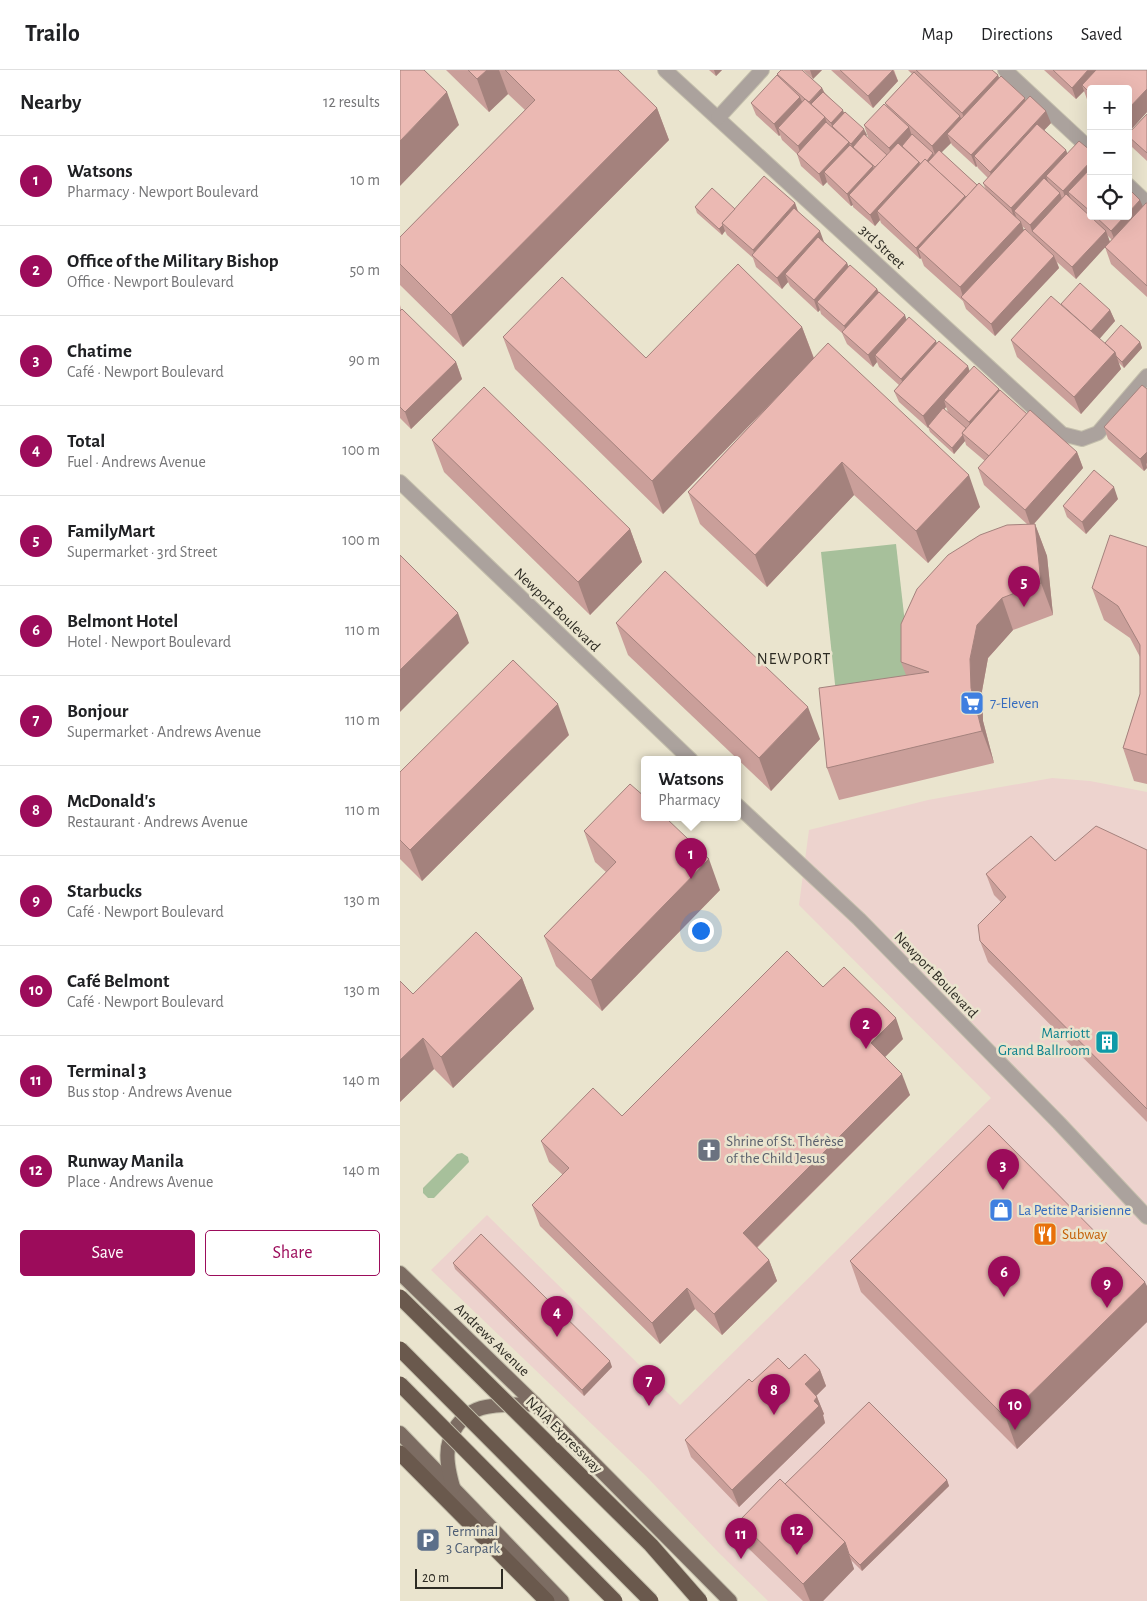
<!DOCTYPE html>
<html lang="en">
<head>
<meta charset="utf-8">
<style>
  :root { --surface:#fff; --page:#f6f6f6; --text:#202124; --muted:#757577; --line:#e0e0e0; --accent:#9c0c5b }
  body { margin:0; font-family:"Alegreya Sans",sans-serif; background:var(--page); color:var(--text) }
  .controls { position:absolute; right:15px; top:15px; display:grid; overflow:hidden; border-radius:5px; box-shadow:0 5px 20px #0002 }
  .controls button { width:45px; height:45px; display:grid; place-items:center; padding:0; border:0; border-bottom:1px solid var(--line); background:var(--surface); color:var(--text); font:25px sans-serif }
  .scale { position:absolute; left:15px; bottom:12px; width:88px; box-sizing:border-box; padding-left:5px; border:2px solid #2d2b23; border-top:0; font-size:14px; line-height:18px; white-space:nowrap; color:#2d2b23; -webkit-text-stroke:4px #eae4ce; paint-order:stroke }
  .you { position:absolute; left:300px; top:860px; width:18px; height:18px; margin:-12px; border:4px solid #fff; border-radius:50%; background:#1a73e8; box-shadow:0 0 0 8px #1a73e833 }
  .badge { display:grid; place-items:center; width:32px; height:32px; border-radius:50%; background:var(--accent); color:#fff; font-size:16px; font-weight:700 }
  .pin { position:absolute; translate:-50% -41px; filter:drop-shadow(0 1px 2px #0008) }
  .pin::after { content:''; position:absolute; top:26px; width:18px; height:15px; background:inherit; clip-path:polygon(0 0,100% 0,50% 100%) }
  .popup { position:absolute; left:241px; top:686px; width:100px; height:65px; box-sizing:border-box; display:grid; place-content:center; border-radius:5px; background:var(--surface); filter:drop-shadow(0 1px 4px #0005); font-size:16px; white-space:nowrap; color:var(--muted) }
  .popup b { font-size:19px; color:var(--text) }
  .popup::after { content:''; position:absolute; left:50%; top:100%; margin-left:-10px; border:10px solid transparent; border-top-color:var(--surface) }
  .list { margin:0; padding:0; list-style:none }
  h2 { display:flex; justify-content:space-between; align-items:center; height:65px; margin:0; padding:0 20px; font-size:21px }
  h2 small { font-size:16px; font-weight:400; color:var(--muted) }
  .list li { display:grid; grid-template-columns:32px 1fr auto; gap:15px; align-items:center; box-sizing:border-box; height:90px; padding:0 20px; border-top:1px solid var(--line) }
  .list b { display:block; font-size:19px; white-space:nowrap }
  .list p { margin:0; font-size:16px; white-space:nowrap; color:var(--muted) }
  .list em { font-size:16px; font-style:normal; color:var(--muted) }
  .actions { display:flex; gap:10px; padding:15px 20px }
  .actions a { flex:1; padding:11px 0; border:1px solid var(--accent); border-radius:5px; text-align:center; font-size:18px; color:var(--accent) }
  .actions .main { background:var(--accent); color:#fff }
  .icon { flex:none; width:28px; height:28px; fill:none; stroke:currentColor; stroke-width:2; stroke-linecap:round; stroke-linejoin:round }
  .map { position:relative; flex:none; width:747px; height:1531px; overflow:hidden }
  header { display:flex; align-items:center; gap:30px; box-sizing:border-box; height:70px; padding:0 25px; background:var(--surface); border-bottom:1px solid var(--line) }
  header strong { font-size:24px }
  nav { display:flex; gap:28px; margin-inline-start:auto; font-size:18px }
  main { display:flex }
  aside { flex:1; background:var(--surface) }
  .map>svg:first-child { display:block }
</style>
</head>
<body>
<header>
<strong>Trailo</strong>
<nav><a>Map</a><a>Directions</a><a>Saved</a></nav>
</header>
<main>
<aside>
<h2>Nearby<small>12 results</small></h2>
<ul class="list">
<li><span class="badge">1</span><div><b>Watsons</b><p>Pharmacy · Newport Boulevard</p></div><em>10 m</em></li>
<li><span class="badge">2</span><div><b>Office of the Military Bishop</b><p>Office · Newport Boulevard</p></div><em>50 m</em></li>
<li><span class="badge">3</span><div><b>Chatime</b><p>Café · Newport Boulevard</p></div><em>90 m</em></li>
<li><span class="badge">4</span><div><b>Total</b><p>Fuel · Andrews Avenue</p></div><em>100 m</em></li>
<li><span class="badge">5</span><div><b>FamilyMart</b><p>Supermarket · 3rd Street</p></div><em>100 m</em></li>
<li><span class="badge">6</span><div><b>Belmont Hotel</b><p>Hotel · Newport Boulevard</p></div><em>110 m</em></li>
<li><span class="badge">7</span><div><b>Bonjour</b><p>Supermarket · Andrews Avenue</p></div><em>110 m</em></li>
<li><span class="badge">8</span><div><b>McDonald's</b><p>Restaurant · Andrews Avenue</p></div><em>110 m</em></li>
<li><span class="badge">9</span><div><b>Starbucks</b><p>Café · Newport Boulevard</p></div><em>130 m</em></li>
<li><span class="badge">10</span><div><b>Café Belmont</b><p>Café · Newport Boulevard</p></div><em>130 m</em></li>
<li><span class="badge">11</span><div><b>Terminal 3</b><p>Bus stop · Andrews Avenue</p></div><em>140 m</em></li>
<li><span class="badge">12</span><div><b>Runway Manila</b><p>Place · Andrews Avenue</p></div><em>140 m</em></li>
</ul>
<div class="actions"><a class="main">Save</a><a>Share</a></div>
</aside>
<div class="map">
<svg width="747" height="1531" viewBox="0 0 747 1531">
  <rect width="100%" height="100%" fill="#eae4ce"/>
  <path fill="#edd3ce" d="M652,708L690,711L747,722V1531H368L319,1483L246,1406L31,1200L87,1145L280,1335L591,1028L399,835L409,760L528,730Z"/>
  <g fill="#a7c09b">
    <path d="M496,474L513,624L437,633L421,482Z"/>
    <path d="M62,1083L68,1087L69,1092L34,1128H28L23,1123V1118L57,1084Z"/>
  </g>
  <g fill="none" stroke-linecap="round" stroke-linejoin="round">
    <g stroke="#c4bfac" stroke-width="16">
      <g id="minor">
        <path d="M265,0L662,364L682,369L698,363L747,306"/>
        <path d="M605,0L691,80"/>
        <path d="M318,48L362,0"/>
        <path d="M728,115L747,133"/>
      </g>
    </g>
    <g stroke="#c4bfac" stroke-width="16">
      <g id="tertiary">
        <path d="M0,412L291,690"/>
        <path d="M337,735L459,849L659,1053L747,1147"/>
      </g>
    </g>
    <g stroke="#c4bfac" stroke-width="16">
      <g id="primary">
        <path d="M0,1203L135,1334L330,1531"/>
        <path d="M0,1363L162,1531"/>
        <path d="M53,1417C51,1410 49,1402 48,1394C44,1365 62,1339 92,1336C106,1334 121,1335 135,1334"/>
      </g>
    </g>
    <g stroke="#c4bfac" stroke-width="17">
      <path id="motorway" d="M0,1383L147,1531"/>
    </g>
    <use href="#minor" stroke="#aba29d" stroke-width="14"/>
    <use href="#tertiary" stroke="#aba29d" stroke-width="14"/>
    <use href="#primary" stroke="#7c6c62" stroke-width="14"/>
    <use href="#motorway" stroke="#6a594d" stroke-width="15"/>
    <g stroke="#c4bfac" stroke-width="17" stroke-linecap="butt">
      <g id="motorway-bridge">
        <path d="M0,1227L251,1475L300,1531"/>
        <path d="M0,1279L251,1531"/>
        <path d="M0,1314L215,1531"/>
      </g>
    </g>
    <use href="#motorway-bridge" stroke="#6a594d" stroke-width="15"/>
  </g>
  <g fill="#ca9f9a" fill-rule="evenodd">
    <path d="M46,0H218L257,38L269,70L63,277L0,215V167L125,40L108,24L89,42Z"/>
    <path d="M309,0H322L316,6Z"/>
    <path d="M403,0H422L413,9Z"/>
    <path d="M431,0H494L498,11L473,38Z"/>
    <path d="M508,0H592L598,5L599,8L651,53L644,60L666,80L667,83L691,81V146H728L747,133V227L711,194L705,177L676,209L657,192L659,198L595,266L566,239L563,231L524,196L521,188L520,189L481,153L480,150L475,156L453,137V135L451,136L428,114L427,112L423,116L401,96L397,84L382,70L380,65L379,66L356,45L351,33L378,6L377,4L422,18L424,22L466,66L487,85L468,67L464,55L487,37L485,33L512,4ZM551,73L552,75L576,97L577,96L578,98L588,108L583,113L586,120L577,115L541,82ZM622,156L634,167L624,161ZM707,165L712,170L710,172Z"/>
    <path d="M644,0H747V42L728,63V19H691V35L688,32L684,21L676,29Z"/>
    <path d="M747,44V91L732,77L728,68V64Z"/>
    <path d="M395,133L398,141L424,172L447,193L449,197L477,219L479,222L506,250L537,273L569,301L599,319L600,320L627,344L677,382L683,398L634,454H635L647,486L653,545L613,560L588,588L582,621L583,651L594,693L439,730L427,698L506,605L501,592L627,454L584,415L578,398L585,391L566,375L565,371L554,384L530,362L528,357V358L499,332L494,321L499,315L479,297L477,292L473,297L447,274L442,263L421,244L420,240L418,242L390,216L388,212L382,219L356,197L353,188L327,165L325,161L322,165L297,143L295,137L335,139ZM546,337L548,342L566,358L544,339Z"/>
    <path d="M0,235L1,239L56,292L62,309L11,359L0,348Z"/>
    <path d="M710,240L715,251L699,269L705,273L740,272L742,278L724,298L718,292L721,299L681,344L617,287L611,270Z"/>
    <path d="M402,257L414,288L580,437L528,493L454,425L367,517L300,454L288,422L371,333L263,444L115,299L103,267L246,288Z"/>
    <path d="M747,319V398L744,401L708,369L704,357Z"/>
    <path d="M32,370L230,459L242,492L190,545L44,402Z"/>
    <path d="M718,429L686,464L667,447L663,436Z"/>
    <path d="M747,477V714L734,711L723,678L740,624V587L730,568L704,550L692,518Z"/>
    <path d="M216,553L420,669L371,721L228,585Z"/>
    <path d="M169,665L22,811L0,789V702Z"/>
    <path d="M184,761L320,820L202,941L156,896L144,866L206,802L195,792Z"/>
    <path d="M747,780V1052L588,892L580,871L601,832L594,825L586,804L655,791Z"/>
    <path d="M122,908L134,939L53,1018L34,999L0,1032L13,924Z"/>
    <path d="M503,969L485,987L510,1025L357,1178L369,1190L377,1211L322,1265L295,1239L260,1274L140,1156L132,1135L163,1105L149,1092L141,1071L222,1046Z"/>
    <path d="M450,1191L747,1216V1252L617,1379L461,1222Z"/>
    <path d="M53,1193L212,1297L184,1326L55,1199Z"/>
    <path d="M389,1299L420,1300L426,1316L416,1326L417,1327L424,1344L423,1345L425,1353L339,1437L291,1387L285,1370L352,1312Z"/>
    <path d="M547,1410L549,1416L462,1501L451,1490L454,1499L423,1531H403L348,1478L339,1451L385,1414Z"/>
  </g>
  <g fill="#a4827d">
    <path d="M87,0H99L108,24L89,42L77,9Z"/>
    <path d="M314,0H322L316,6Z"/>
    <path d="M410,0H422L413,9Z"/>
    <path d="M493,0L498,11L473,38L468,26Z"/>
    <path d="M688,0H703L682,15L684,21L676,29L672,18Z"/>
    <path d="M598,5L602,17L567,55L562,43Z"/>
    <path d="M422,18L425,24L413,37L409,33Z"/>
    <path d="M747,19V42L728,63V39Z"/>
    <path d="M47,22L59,55L0,116V71Z"/>
    <path d="M400,27L405,39L378,58L380,65L379,66L374,54Z"/>
    <path d="M625,28L629,40L574,86L577,96L576,97L571,85Z"/>
    <path d="M257,38L269,70L63,277L51,245Z"/>
    <path d="M443,40L445,46L432,56L431,53Z"/>
    <path d="M646,41L651,53L594,114L590,102Z"/>
    <path d="M560,46L565,58L547,64L551,73L536,88L532,76Z"/>
    <path d="M425,47L429,59L402,88L398,76Z"/>
    <path d="M509,57L513,69L493,90L489,78Z"/>
    <path d="M464,59L467,65L453,80L451,74Z"/>
    <path d="M449,72L453,84L424,102L427,112L423,116L419,104Z"/>
    <path d="M666,80L670,91L646,106L649,114L614,141L617,149L615,150L611,138Z"/>
    <path d="M533,83L536,90L522,96Z"/>
    <path d="M691,91V108L668,122L671,129L667,133L663,121Z"/>
    <path d="M519,92L523,104L477,141L480,150L475,156L470,145Z"/>
    <path d="M473,96L477,108L449,125L453,135L451,136L447,124Z"/>
    <path d="M660,123L664,135L632,161L630,155Z"/>
    <path d="M565,126L569,138L518,179L521,188L520,189L516,178Z"/>
    <path d="M740,130L745,141L716,173L711,161L725,146H728V143Z"/>
    <path d="M395,133L399,145L356,189L353,180Z"/>
    <path d="M621,152L627,169L564,230L560,217Z"/>
    <path d="M323,155L325,161L322,165L319,159Z"/>
    <path d="M420,161L424,172L385,204L388,212L382,219L377,208Z"/>
    <path d="M706,161L710,172L676,209L672,197Z"/>
    <path d="M654,186L659,198L595,266L591,254Z"/>
    <path d="M447,193L451,205L417,232L420,240L418,242L414,230Z"/>
    <path d="M477,219L482,231L449,268L444,256Z"/>
    <path d="M710,240L715,251L696,273L691,261Z"/>
    <path d="M505,245L509,257L475,285L477,292L473,297L468,285Z"/>
    <path d="M402,257L414,289L263,444L252,411Z"/>
    <path d="M536,271L540,283L506,321L501,309Z"/>
    <path d="M740,272L742,278L724,298L722,292Z"/>
    <path d="M715,282L721,299L681,344L674,327Z"/>
    <path d="M56,292L62,309L11,359L5,342Z"/>
    <path d="M568,296L572,308L544,330L546,337L528,358L523,346Z"/>
    <path d="M599,319L604,331L573,364L569,352Z"/>
    <path d="M563,365L565,371L554,384L552,378Z"/>
    <path d="M677,382L683,398L631,457L625,440Z"/>
    <path d="M747,382V394L746,393L747,398L744,401L740,389Z"/>
    <path d="M442,392L454,425L367,517L355,485Z"/>
    <path d="M569,405L580,437L528,493L516,461Z"/>
    <path d="M714,417L718,429L686,464L682,452Z"/>
    <path d="M635,454L647,486L653,545L641,513Z"/>
    <path d="M230,459L242,492L190,545L178,512Z"/>
    <path d="M602,528L613,560L588,588L582,621L583,651L594,693L582,661L571,618L570,589L577,555Z"/>
    <path d="M58,543L69,573L0,642V600Z"/>
    <path d="M158,634L169,665L22,811L10,780Z"/>
    <path d="M408,637L420,669L371,721L359,688Z"/>
    <path d="M309,789L320,820L202,941L191,910Z"/>
    <path d="M122,908L134,939L53,1018L41,987Z"/>
    <path d="M496,948L503,969L478,994L471,973Z"/>
    <path d="M23,968L34,999L0,1032V990Z"/>
    <path d="M502,1004L510,1025L350,1184L343,1163Z"/>
    <path d="M369,1190L377,1211L322,1265L314,1244Z"/>
    <path d="M745,1212L747,1216V1252L617,1379L606,1348Z"/>
    <path d="M287,1218L295,1239L260,1274L252,1253Z"/>
    <path d="M210,1291L212,1297L184,1326L182,1320Z"/>
    <path d="M420,1300L426,1316L411,1331L405,1314Z"/>
    <path d="M417,1327L424,1344L423,1345L425,1353L339,1437L332,1420Z"/>
    <path d="M547,1410L549,1416L462,1501L460,1495Z"/>
    <path d="M445,1472L454,1499L423,1531H410L403,1514Z"/>
  </g>
  <g fill="#ebb9b3" stroke="#a4827d">
    <path d="M0,0H24L47,22L0,71Z"/>
    <path d="M68,0H87L77,9Z"/>
    <path d="M105,0H218L257,38L51,245L0,194V167L135,30Z"/>
    <path d="M381,0H402L422,18L409,32L405,29L377,4Z"/>
    <path d="M440,0H493L468,26Z"/>
    <path d="M516,0H592L598,5L562,43Z"/>
    <path d="M653,0H688L672,18Z"/>
    <path d="M696,0H747V19L728,39V19H691V24L682,15Z"/>
    <path d="M514,2L560,46L532,76L485,33Z"/>
    <path d="M377,5L400,27L374,54L351,33Z"/>
    <path d="M601,6L625,28L571,85L547,64Z"/>
    <path d="M423,22L443,40L431,53L411,34Z"/>
    <path d="M630,26L646,41L590,102L574,86Z"/>
    <path d="M405,29L425,47L398,76L378,58Z"/>
    <path d="M484,34L509,57L489,78L464,55Z"/>
    <path d="M445,42L464,59L451,74L432,56Z"/>
    <path d="M747,44V83L728,66V64Z"/>
    <path d="M426,52L449,72L419,104L397,84Z"/>
    <path d="M637,54L666,80L611,138L583,113Z"/>
    <path d="M464,64L487,85L475,97L453,77Z"/>
    <path d="M512,64L533,83L527,91L525,89L521,94L502,76Z"/>
    <path d="M679,71L691,81V91L663,121L646,106Z"/>
    <path d="M498,73L519,92L470,145L449,125Z"/>
    <path d="M450,75L473,96L447,124L424,102Z"/>
    <path d="M539,80L577,115L566,128L565,126L528,92Z"/>
    <path d="M525,89L565,126L516,178L477,141Z"/>
    <path d="M691,98V142L668,122Z"/>
    <path d="M364,106L395,133L353,180L322,153Z"/>
    <path d="M644,108L660,123L630,155L614,141Z"/>
    <path d="M579,113L621,152L560,217L518,179Z"/>
    <path d="M312,118L335,139L322,153L323,155L319,159L295,137Z"/>
    <path d="M728,118L740,130L728,143Z"/>
    <path d="M666,124L706,161L672,197L632,161Z"/>
    <path d="M746,133H747V216L705,177Z"/>
    <path d="M394,138L420,161L377,208L352,185Z"/>
    <path d="M695,146H725L711,161Z"/>
    <path d="M625,159L654,186L591,254L561,227Z"/>
    <path d="M418,167L447,193L414,230L385,204Z"/>
    <path d="M338,194L402,257L252,411L103,267L162,207L246,288Z"/>
    <path d="M450,195L477,219L444,256L417,232Z"/>
    <path d="M680,213L710,240L691,261L661,234Z"/>
    <path d="M479,222L505,245L468,285L442,262Z"/>
    <path d="M651,226L715,282L674,327L611,270Z"/>
    <path d="M2,239L56,292L5,342L0,337V241Z"/>
    <path d="M509,247L536,271L501,309L475,285Z"/>
    <path d="M721,255L740,272L722,292L716,286L715,282L705,273Z"/>
    <path d="M539,271L568,296L523,346L494,321Z"/>
    <path d="M428,273L569,405L516,461L442,392L355,485L288,422Z"/>
    <path d="M574,296L599,319L569,352L544,330Z"/>
    <path d="M742,315L747,319V382L740,389L704,357Z"/>
    <path d="M84,317L230,459L178,512L32,370Z"/>
    <path d="M600,320L627,344L589,386L562,363Z"/>
    <path d="M543,338L566,358L562,363L563,365L552,378L528,356Z"/>
    <path d="M630,340L677,382L625,440L578,398Z"/>
    <path d="M694,400L714,417L682,452L663,436Z"/>
    <path d="M635,454L641,513L602,528L577,555L570,589L571,618L582,661L427,698L419,618L529,602L501,592V554L517,519L548,485L580,465L607,455Z"/>
    <path d="M710,465L747,477V685L723,678L740,624V575L718,536L692,518Z"/>
    <path d="M0,485L58,543L0,600Z"/>
    <path d="M265,501L408,637L359,688L216,553Z"/>
    <path d="M113,590L158,634L10,780L0,770V702Z"/>
    <path d="M230,714L245,727V748H266L309,789L191,910L144,866L216,792L184,761Z"/>
    <path d="M696,756L747,780V1039L580,871L578,855L606,827L586,804L631,766L655,791Z"/>
    <path d="M76,862L122,908L41,987L23,968L0,990V911L13,924Z"/>
    <path d="M387,881L423,917L444,897L496,948L471,973L502,1004L343,1163L369,1190L314,1244L287,1218L252,1253L132,1135L169,1098L141,1071L193,1018L222,1046Z"/>
    <path d="M589,1055L745,1212L606,1348L450,1191Z"/>
    <path d="M81,1164L210,1291L182,1320L53,1193Z"/>
    <path d="M405,1284L420,1300L405,1314L417,1327L414,1331L419,1336L332,1420L285,1370L349,1309L352,1312L378,1288L389,1299Z"/>
    <path d="M469,1332L547,1410L460,1495L449,1484L445,1472L385,1414Z"/>
    <path d="M380,1409L445,1472L403,1514L339,1451Z"/>
  </g>
  <defs>
    <g id="supermarket-square" transform="scale(1.25)"><rect x="-9" y="-9" width="18" height="18" rx="4" fill="#3f7fe0" stroke="#eae4ce"/><path d="M-6-5.5h2.5l.6 2H6L4.5 2H-2.5L-4.4-4H-6ZM-1.5 3.2a1.3 1.3 0 1 0 .1 0ZM3 3.2a1.3 1.3 0 1 0 .1 0Z" fill="#fff"/></g>
    <g id="building-square" transform="scale(1.25)"><rect x="-9" y="-9" width="18" height="18" rx="4" fill="#0f9aa8" stroke="#eae4ce"/><path d="M-4-6H4V6H1V3H-1V6H-4ZM-2.5-4.3h1.7v1.8h-1.7ZM.8-4.3h1.7v1.8H.8ZM-2.5-1h1.7V.8h-1.7ZM.8-1h1.7V.8H.8Z" fill="#fff"/></g>
    <g id="church-square" transform="scale(1.25)"><rect x="-9" y="-9" width="18" height="18" rx="4" fill="#6b7280" stroke="#eae4ce"/><path d="M-1.2-6h2.4v3.5h3.3v2.4h-3.3V6h-2.4V-.1h-3.3v-2.4h3.3Z" fill="#fff"/></g>
    <g id="shop-square" transform="scale(1.25)"><rect x="-9" y="-9" width="18" height="18" rx="4" fill="#3f7fe0" stroke="#eae4ce"/><path d="M-5-2.5h2.3a2.7 3.5 0 0 1 5.4 0H5L5.5 6h-11ZM-1.5-2.5h3a1.5 2.3 0 0 0-3 0Z" fill="#fff"/></g>
    <g id="restaurant-square" transform="scale(1.25)"><rect x="-9" y="-9" width="18" height="18" rx="4" fill="#e8710a" stroke="#eae4ce"/><path d="M-5-6h1v4h1v-4h1v4h1v-4h1v5L-1.5 .5V6h-2V.5L-5-1ZM5-6V6H3V1.5H1.5Q1.5-4 5-6Z" fill="#fff"/></g>
    <g id="parking-square" transform="scale(1.25)"><rect x="-9" y="-9" width="18" height="18" rx="4" fill="#5c6f8a" stroke="#eae4ce"/><path d="M-3.5-5.5H1a3.5 3.5 0 0 1 0 7H-1V5.5H-3.5ZM-1-3.4V-.6H.8a1.4 1.4 0 0 0 0-2.8Z" fill="#fff"/></g>
  </defs>
  <g fill-rule="evenodd">
    <use href="#supermarket-square" x="572" y="633"/>
    <use href="#building-square" x="707" y="972"/>
    <use href="#church-square" x="309" y="1080"/>
    <use href="#shop-square" x="601" y="1140"/>
    <use href="#restaurant-square" x="645" y="1164"/>
    <use href="#parking-square" x="28" y="1470"/>
  </g>
  <g text-anchor="middle" dominant-baseline="central" stroke-width="5" stroke-linejoin="round" paint-order="stroke">
    <g font-size="15" fill="#2d2b23" stroke="#eae4ce">
      <text transform="translate(482 177) rotate(43)">3rd Street</text>
      <text transform="translate(157 540) rotate(44)">Newport Boulevard</text>
      <text transform="translate(536 905) rotate(46)">Newport Boulevard</text>
      <text transform="translate(92 1270) rotate(44)">Andrews Avenue</text>
      <text transform="translate(164 1365) rotate(45)">NAIA Expressway</text>
    </g>
    <g font-size="15" fill="#366cbe" stroke="#eae4ce" text-anchor="start">
      <text x="590" y="633">7-Eleven</text>
      <text x="618" y="1140">La Petite Parisienne</text>
    </g>
    <g font-size="15" fill="#0d838f" stroke="#eae4ce" text-anchor="end">
      <text x="690" y="963">Marriott<tspan x="690" dy="17">Grand Ballroom</tspan></text>
    </g>
    <g font-size="15" fill="#5b616d" stroke="#eae4ce" text-anchor="start">
      <text x="326" y="1071">Shrine of St. Thérèse<tspan x="326" dy="17">of the Child Jesus</tspan></text>
    </g>
    <g font-size="15" fill="#c56008" stroke="#eae4ce" text-anchor="start">
      <text x="662" y="1164">Subway</text>
    </g>
    <g font-size="15" fill="#4e5e75" stroke="#eae4ce" text-anchor="start">
      <text x="46" y="1461">Terminal<tspan x="46" dy="17">3 Carpark</tspan></text>
    </g>
    <g font-size="16" letter-spacing="1" fill="#2d2b23" stroke="#eae4ce">
      <text x="394" y="589">NEWPORT</text>
    </g>
  </g>
</svg>
<div class="controls">
<button>+</button>
<button>−</button>
<button><svg class="icon" aria-label="locate" viewBox="0 0 24 24"><circle cx="12" cy="12" r="6"/><path d="M12 2v4M12 18v4M2 12h4M18 12h4"/></svg></button>
</div>
<div class="scale">20 m</div>
<div class="you"></div>
<div class="pin badge" style="left:291px;top:809px">1</div>
<div class="popup"><b>Watsons</b>Pharmacy</div>
<div class="pin badge" style="left:466px;top:979px">2</div>
<div class="pin badge" style="left:603px;top:1120px">3</div>
<div class="pin badge" style="left:157px;top:1267px">4</div>
<div class="pin badge" style="left:624px;top:537px">5</div>
<div class="pin badge" style="left:604px;top:1227px">6</div>
<div class="pin badge" style="left:249px;top:1336px">7</div>
<div class="pin badge" style="left:374px;top:1345px">8</div>
<div class="pin badge" style="left:707px;top:1238px">9</div>
<div class="pin badge" style="left:615px;top:1360px">10</div>
<div class="pin badge" style="left:341px;top:1489px">11</div>
<div class="pin badge" style="left:397px;top:1485px">12</div>
</div>
</main>
</body>
</html>
